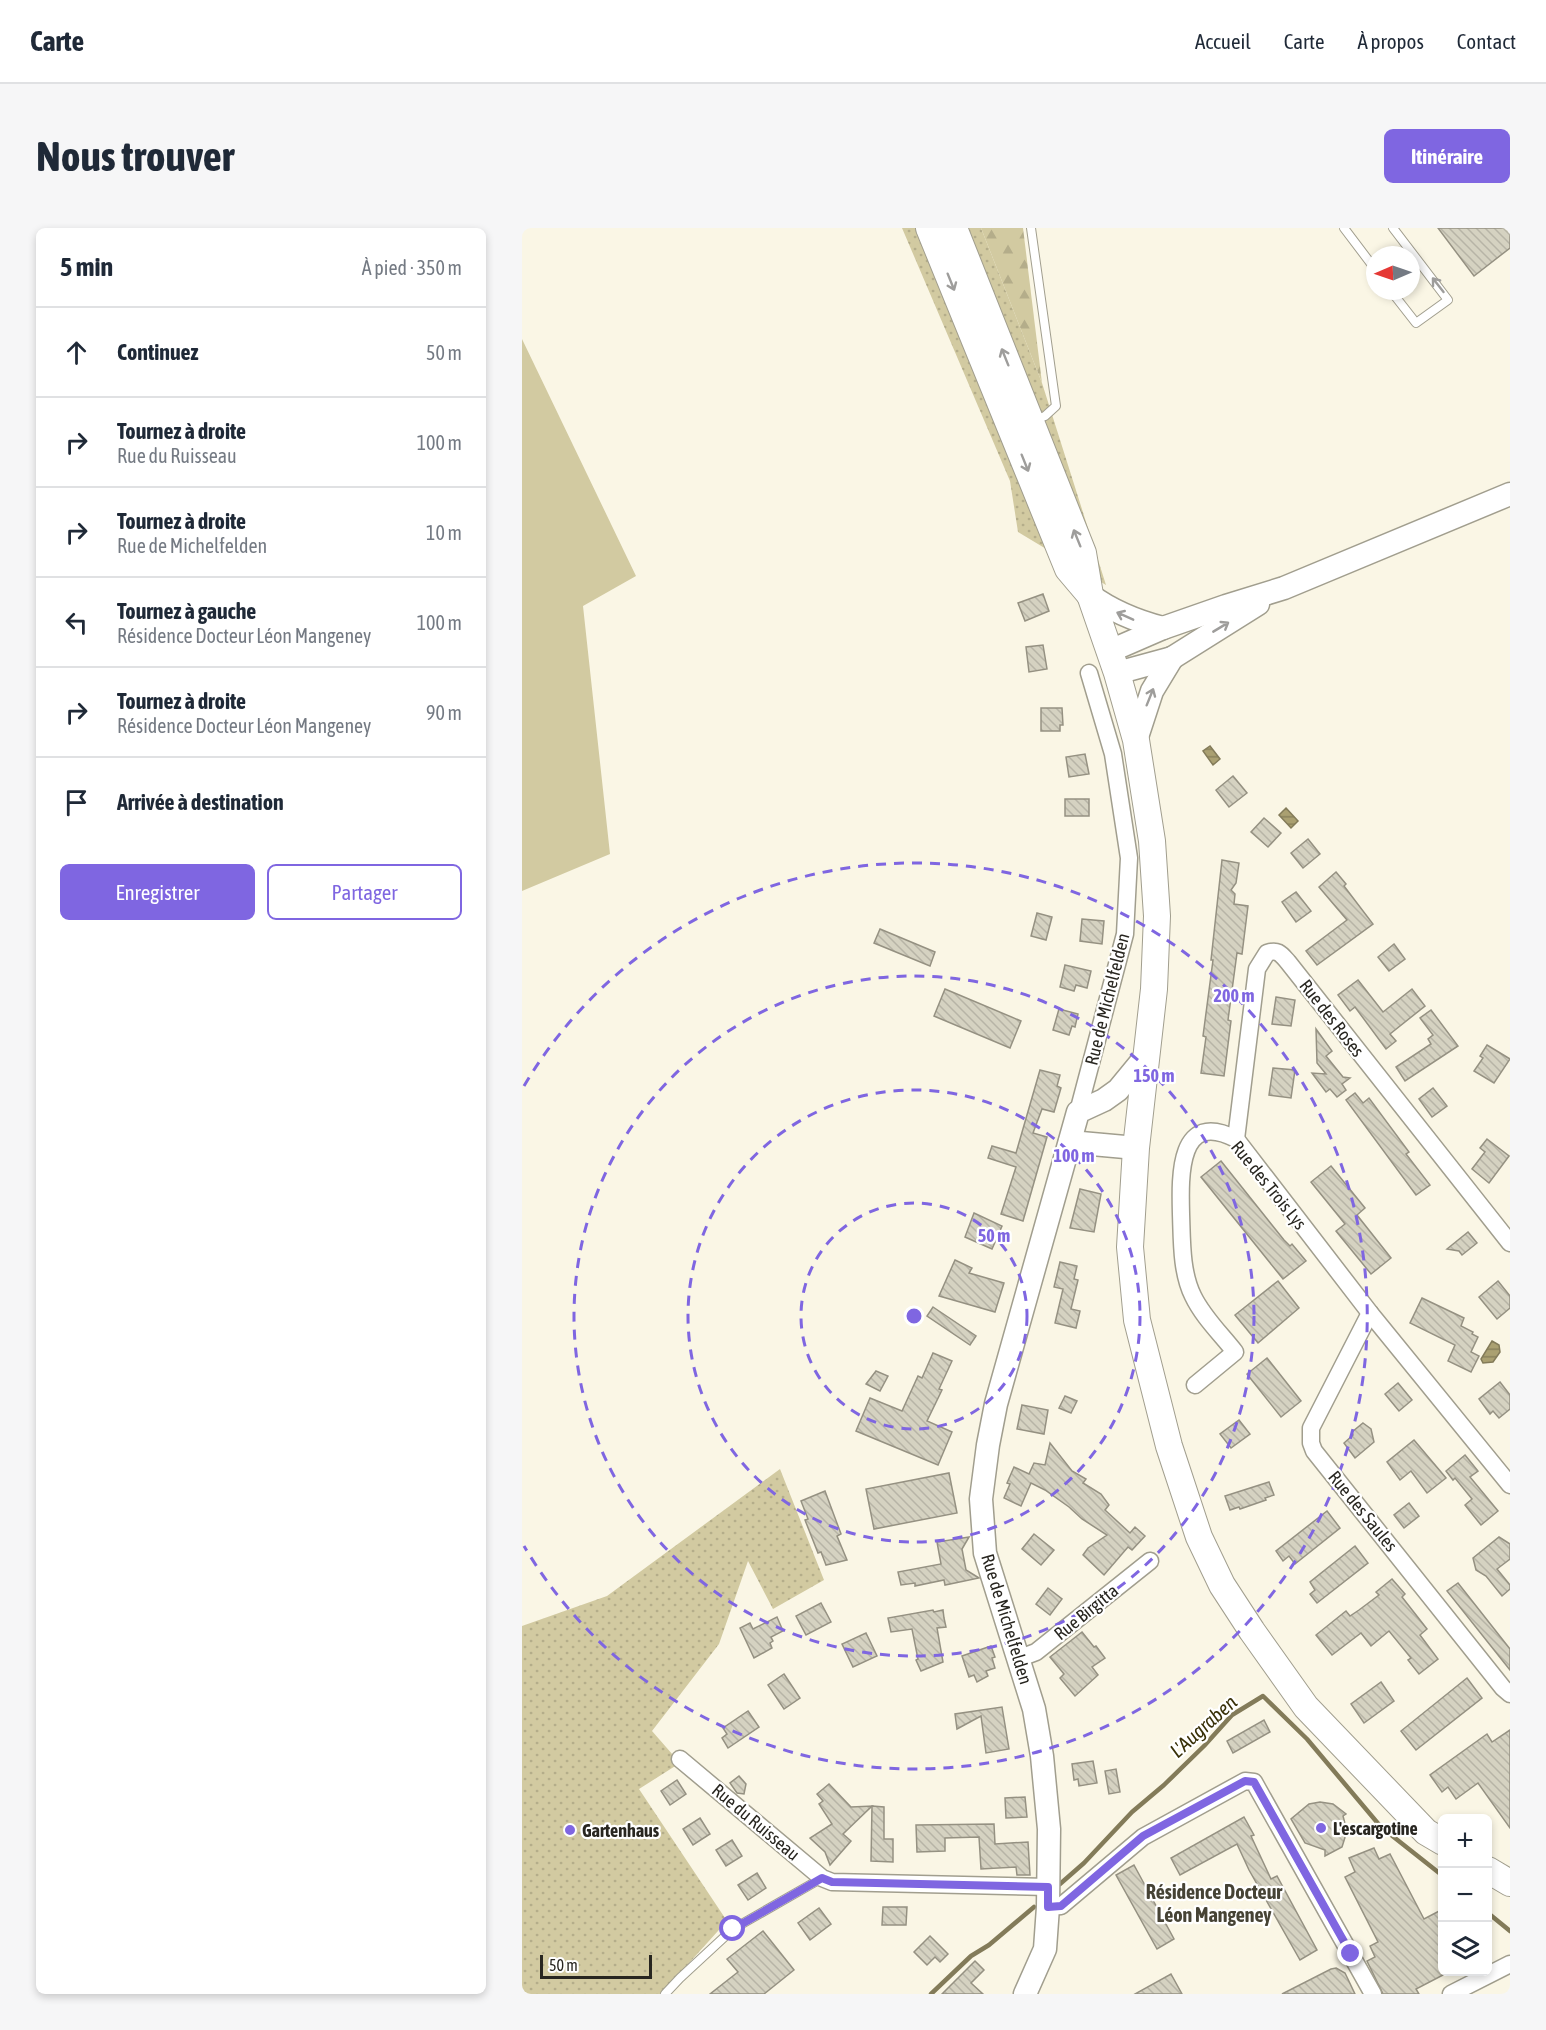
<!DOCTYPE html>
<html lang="fr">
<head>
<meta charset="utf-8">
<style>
  :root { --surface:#fff; --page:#f6f6f7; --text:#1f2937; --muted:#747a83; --line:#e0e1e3; --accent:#7f66e1 }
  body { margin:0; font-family:"Asap Condensed",sans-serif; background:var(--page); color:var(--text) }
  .controls { position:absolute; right:18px; bottom:18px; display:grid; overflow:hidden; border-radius:9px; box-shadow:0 3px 9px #0003 }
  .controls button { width:54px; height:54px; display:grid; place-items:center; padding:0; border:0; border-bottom:2px solid var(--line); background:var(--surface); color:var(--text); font:30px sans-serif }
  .compass { position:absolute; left:844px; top:18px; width:54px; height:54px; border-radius:50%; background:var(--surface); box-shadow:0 3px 9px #0003; rotate:268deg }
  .scale { position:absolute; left:18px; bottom:15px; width:112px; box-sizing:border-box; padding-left:6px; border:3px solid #282620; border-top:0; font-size:16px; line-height:21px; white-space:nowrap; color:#282620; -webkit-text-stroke:4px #fff; paint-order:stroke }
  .stop { position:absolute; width:18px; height:18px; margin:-14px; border:4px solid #7f66e1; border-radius:50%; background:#fff }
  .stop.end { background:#7f66e1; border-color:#fff; box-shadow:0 2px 6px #0008 }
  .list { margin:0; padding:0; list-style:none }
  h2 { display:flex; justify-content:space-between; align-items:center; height:78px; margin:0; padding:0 24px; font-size:26px }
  h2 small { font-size:20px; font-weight:400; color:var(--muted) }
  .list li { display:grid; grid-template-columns:39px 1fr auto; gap:18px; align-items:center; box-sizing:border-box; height:90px; padding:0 24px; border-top:2px solid var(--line) }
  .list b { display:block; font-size:22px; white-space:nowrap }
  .list p { margin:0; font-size:20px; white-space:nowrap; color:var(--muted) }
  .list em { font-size:20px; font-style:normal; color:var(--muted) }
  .actions { display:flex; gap:12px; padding:18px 24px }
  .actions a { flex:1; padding:14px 0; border:2px solid var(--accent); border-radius:9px; text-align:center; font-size:21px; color:var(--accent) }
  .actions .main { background:var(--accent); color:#fff }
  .icon { flex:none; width:33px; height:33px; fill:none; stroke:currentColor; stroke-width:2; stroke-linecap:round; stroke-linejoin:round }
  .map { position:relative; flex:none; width:988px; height:1766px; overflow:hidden; border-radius:9px }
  header { display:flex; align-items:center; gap:36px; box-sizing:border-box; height:84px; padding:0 30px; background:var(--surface); border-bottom:2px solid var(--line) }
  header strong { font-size:28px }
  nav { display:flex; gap:33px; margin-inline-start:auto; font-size:21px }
  .intro { display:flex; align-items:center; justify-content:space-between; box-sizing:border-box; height:144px; padding:0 36px }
  h1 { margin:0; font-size:42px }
  .button { padding:15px 27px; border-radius:9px; background:var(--accent); color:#fff; font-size:21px; font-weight:700 }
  main { display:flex; gap:36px; padding:0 36px }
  aside { flex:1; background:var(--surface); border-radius:9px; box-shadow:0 3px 9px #0003 }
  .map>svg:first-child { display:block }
</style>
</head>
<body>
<header>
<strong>Carte</strong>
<nav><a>Accueil</a><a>Carte</a><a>À propos</a><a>Contact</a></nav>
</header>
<div class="intro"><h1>Nous trouver</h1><a class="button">Itinéraire</a></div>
<main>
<aside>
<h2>5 min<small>À pied · 350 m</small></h2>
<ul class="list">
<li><svg class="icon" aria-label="ahead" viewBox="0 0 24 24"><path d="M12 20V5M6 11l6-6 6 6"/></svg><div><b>Continuez</b></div><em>50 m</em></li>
<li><svg class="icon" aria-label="right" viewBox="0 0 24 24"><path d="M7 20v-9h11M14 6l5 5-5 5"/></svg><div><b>Tournez à droite</b><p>Rue du Ruisseau</p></div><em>100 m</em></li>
<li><svg class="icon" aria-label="right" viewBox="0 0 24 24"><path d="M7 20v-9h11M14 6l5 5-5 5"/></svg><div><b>Tournez à droite</b><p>Rue de Michelfelden</p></div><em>10 m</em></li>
<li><svg class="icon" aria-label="left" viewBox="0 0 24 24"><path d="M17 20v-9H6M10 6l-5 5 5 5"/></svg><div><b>Tournez à gauche</b><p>Résidence Docteur Léon Mangeney</p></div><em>100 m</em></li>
<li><svg class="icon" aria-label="right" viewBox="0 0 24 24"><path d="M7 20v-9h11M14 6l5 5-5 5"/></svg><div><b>Tournez à droite</b><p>Résidence Docteur Léon Mangeney</p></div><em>90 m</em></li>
<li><svg class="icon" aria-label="arrive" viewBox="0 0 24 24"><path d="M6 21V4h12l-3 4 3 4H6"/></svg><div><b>Arrivée à destination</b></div></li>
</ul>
<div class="actions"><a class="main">Enregistrer</a><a>Partager</a></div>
</aside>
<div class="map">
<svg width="988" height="1766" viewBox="0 0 988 1766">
  <defs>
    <pattern id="grass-dots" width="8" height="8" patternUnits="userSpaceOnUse" patternTransform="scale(1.5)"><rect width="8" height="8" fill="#d2caa1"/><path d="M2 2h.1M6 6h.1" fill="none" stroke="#b4ad8a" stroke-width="1.8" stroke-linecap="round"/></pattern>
    <pattern id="forest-firs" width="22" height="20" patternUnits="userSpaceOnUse" patternTransform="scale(1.5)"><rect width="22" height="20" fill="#d2caa1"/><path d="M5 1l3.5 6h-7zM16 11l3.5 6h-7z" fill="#b4ad8a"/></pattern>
    <pattern id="water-rules" width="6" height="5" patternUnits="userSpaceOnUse" patternTransform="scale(1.5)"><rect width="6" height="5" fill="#aaa071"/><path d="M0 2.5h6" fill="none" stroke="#8a825c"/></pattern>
    <pattern id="building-back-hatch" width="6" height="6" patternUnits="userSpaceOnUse" patternTransform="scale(1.5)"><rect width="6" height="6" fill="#d5d2c1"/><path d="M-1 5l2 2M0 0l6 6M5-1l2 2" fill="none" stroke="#b7b4a6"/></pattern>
  </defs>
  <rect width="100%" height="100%" fill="#faf6e5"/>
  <g fill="url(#grass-dots)">
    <path d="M380,0H459L520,155L584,357L496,304L488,253Z"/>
    <path d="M258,1241L302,1352L251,1381L226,1333L197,1416L130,1503L158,1535L117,1561L205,1693L139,1766H0V1398L85,1368Z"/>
  </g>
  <path fill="url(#forest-firs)" d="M459,0H501L520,155Z"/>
  <path fill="#d2caa1" d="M0,111L114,348L61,378L88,626L0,663Z"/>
  <g fill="url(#water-rules)" stroke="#837b59" stroke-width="1.5">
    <path d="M688,518L698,531L691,537L681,523Z"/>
    <path d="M764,580L776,593L769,600L757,587Z"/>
    <path d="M970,1113L977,1117L978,1124L971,1134L961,1135L959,1131Z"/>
  </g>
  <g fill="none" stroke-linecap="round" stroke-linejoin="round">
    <g stroke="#837b59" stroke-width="4.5">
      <path d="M538,1656L562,1635L610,1584L642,1557L682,1518L710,1487L741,1468L785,1511L859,1599L921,1648"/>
      <path d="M966,1685L988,1703"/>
      <path d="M409,1766L449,1728L467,1717L512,1679"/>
    </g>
  </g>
  <g fill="url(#building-back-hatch)" stroke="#959182" stroke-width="1.5">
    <path d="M916,0H988V20L952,48Z"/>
    <path d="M521,366L527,383L503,393L496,375Z"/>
    <path d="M521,417L525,441L507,444L504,419Z"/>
    <path d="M519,480H540L541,497H538V503H519Z"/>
    <path d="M563,526L567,546L547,549L544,529Z"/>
    <path d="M711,548L725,565L707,579L694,562Z"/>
    <rect x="543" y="571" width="24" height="17"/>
    <path d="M742,590L759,605L746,619L729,604Z"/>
    <path d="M786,611L798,626L781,640L769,625Z"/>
    <path d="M700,632L717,635L714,655L709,662L713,666L712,676L726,678L720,726L715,725L706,792L709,793L702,848L679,845L684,809L681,808L691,732H689Z"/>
    <path d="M814,644L824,656L822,658L851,696L795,737L784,723L825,692L797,659Z"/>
    <path d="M774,664L789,683L774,694L760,674Z"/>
    <path d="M515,685L530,689L524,712L509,708Z"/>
    <path d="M560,691L582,693L580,716L558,713Z"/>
    <path d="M358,701L413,724L408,738L352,715Z"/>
    <path d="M872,716L883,731L867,743L856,729Z"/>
    <path d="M543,737L569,743L565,760L554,757L552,763L538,759Z"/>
    <path d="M836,752L861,784L890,761L903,778L868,806L874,813L864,821L833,779L828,783L816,767Z"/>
    <path d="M423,761L499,793L488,820L412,788Z"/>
    <path d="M754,769L773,772L769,798L750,796Z"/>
    <path d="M537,781L556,786L553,799L550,798L547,807L531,802Z"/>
    <path d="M909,782L936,818L883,853L874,839L909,816L906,811L911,807L898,790Z"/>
    <path d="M794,801L810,823L804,828L821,849L828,850L820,856L824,862L815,869L808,861L804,864L790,845L804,846L795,835Z"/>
    <path d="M965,817L988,831L972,855L952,843L961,830L958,828Z"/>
    <path d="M751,840L773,842L769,870L747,867Z"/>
    <path d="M518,842L538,847L535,858L539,860L532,884L520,881L511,905L525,909L501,993L479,986L494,939L466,930L470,918L494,925Z"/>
    <path d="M911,860L925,878L910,889L897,871Z"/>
    <path d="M833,865L841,875L847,870L887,924L884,926L908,957L894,967L824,872Z"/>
    <path d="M965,911L987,928L967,955L950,941L963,924L958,920Z"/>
    <path d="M699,933L762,1012L768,1018L770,1016L784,1033L761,1051L679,949Z"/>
    <path d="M809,938L843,980L835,987L869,1030L849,1046L814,1003L823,996L789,954Z"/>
    <path d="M558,961L579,966L572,1004L548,1000Z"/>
    <path d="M452,985L480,998L470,1021L443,1009Z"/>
    <path d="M946,1004L955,1015L940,1027L937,1023L925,1021Z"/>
    <path d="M433,1032L450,1040L447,1045L482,1055L473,1084L417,1068Z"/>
    <path d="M538,1034L555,1038L552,1051L556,1052L549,1081L558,1083L554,1100L533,1095L541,1061L532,1059Z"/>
    <path d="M756,1053L777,1080L736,1115L713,1087Z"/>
    <path d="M976,1053L988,1068V1080L975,1091L957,1069Z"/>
    <path d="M900,1070L942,1090L939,1098L951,1104L950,1106L956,1109L949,1124L957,1128L949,1144L926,1133L933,1117L888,1095Z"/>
    <path d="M411,1079L454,1108L448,1117L405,1088Z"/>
    <path d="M411,1125L430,1133L417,1161L420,1162L405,1193L430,1204L416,1237L334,1203L348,1170L380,1183L396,1148L400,1150Z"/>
    <path d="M745,1130L779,1173L759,1189L725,1146Z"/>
    <path d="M354,1143L366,1148L358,1163L344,1156Z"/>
    <path d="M978,1154L988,1167V1181L977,1190L971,1183L968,1186L957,1171Z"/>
    <path d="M876,1155L890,1172L877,1183L863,1166Z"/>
    <path d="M543,1168L555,1173L549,1185L537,1180Z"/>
    <path d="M500,1177L526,1182L522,1206L495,1201Z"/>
    <path d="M717,1192L728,1206L709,1220L698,1206Z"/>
    <path d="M841,1195L849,1201L852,1214L833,1230L822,1215L831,1207L830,1204Z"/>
    <path d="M892,1212L924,1250L905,1265L889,1243L878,1252L865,1234Z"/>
    <path d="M528,1215L550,1243L564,1251L561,1255L579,1266L587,1277L583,1282L608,1305L613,1299L623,1308L610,1322L606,1319L582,1347L561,1327L566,1320L585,1307L560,1291L547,1279L523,1262L509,1255L499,1278L482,1270L488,1256L485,1255L492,1239L507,1246L512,1235L523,1237Z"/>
    <path d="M943,1227L956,1243L948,1249L976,1283L959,1297L943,1277L950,1271L933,1250L931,1252L924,1243Z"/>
    <path d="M427,1245L435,1285L352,1301L344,1261Z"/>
    <path d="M747,1254L752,1267L743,1270L744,1272L718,1281L717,1279L708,1282L703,1268Z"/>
    <path d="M303,1263L319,1306L315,1308L325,1332L304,1337L299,1324L296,1325L283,1292L286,1291L279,1273Z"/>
    <path d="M887,1275L897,1288L882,1300L872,1287Z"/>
    <path d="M805,1283L818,1300L773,1336L767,1328L761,1333L754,1323Z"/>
    <path d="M512,1306L532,1322L519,1337L500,1321Z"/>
    <path d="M447,1309L440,1321L444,1342L457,1350L423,1357L422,1352L393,1358V1355L379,1357L376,1344L419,1336L415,1314Z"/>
    <path d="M977,1309L988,1316V1331L975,1341L988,1357V1361L980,1368L964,1348L954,1342L951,1330Z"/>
    <path d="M833,1318L846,1335L795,1375L788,1366L793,1362L788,1354Z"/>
    <path d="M870,1351L883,1366L880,1369L905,1401L898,1407L916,1431L897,1446L886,1432L889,1430L867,1403L849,1418L839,1405L810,1427L794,1407L824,1383L828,1388L837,1382L857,1367L854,1364Z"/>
    <path d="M936,1355L988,1421V1442L925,1363Z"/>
    <path d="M526,1360L540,1371L528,1387L514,1376Z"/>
    <path d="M299,1375L309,1394L284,1407L274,1388Z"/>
    <path d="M411,1382L412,1384L421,1382L422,1390L424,1399L415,1400L421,1434L399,1443L394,1432L396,1431L390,1401L369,1404L366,1390Z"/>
    <path d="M255,1389L261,1403L249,1409L251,1413L248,1415L250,1420L232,1430L218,1400L228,1395L231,1401Z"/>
    <path d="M560,1404L572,1419L574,1418L583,1430L570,1439L576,1447L553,1468L538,1450L542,1446L528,1429Z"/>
    <path d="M344,1405L355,1428L331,1439L320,1416Z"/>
    <path d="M469,1418L473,1429L470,1430L473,1440L464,1443L466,1448L455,1454L452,1447L447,1449L440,1428Z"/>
    <path d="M262,1446L278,1470L262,1481L246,1457Z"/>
    <path d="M945,1450L960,1470L894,1522L879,1503Z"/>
    <path d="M859,1454L872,1473L842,1495L829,1476Z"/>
    <path d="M480,1479L487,1521L464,1525L459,1488L435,1501L433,1486Z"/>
    <path d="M226,1483L237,1499L206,1520L200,1510L205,1506L201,1500Z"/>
    <path d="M742,1492L748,1504L711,1525L705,1513Z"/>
    <path d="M988,1502V1600L956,1555L934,1571L926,1559L920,1564L908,1547L965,1506L970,1514Z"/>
    <path d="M571,1533L575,1555L557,1558L556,1551L552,1552L550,1536Z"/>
    <path d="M594,1541L598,1564L587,1566L583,1543Z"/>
    <path d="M217,1548L224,1556L222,1566L215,1565L208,1555Z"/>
    <path d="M155,1552L164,1566L148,1577L139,1563Z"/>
    <path d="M307,1556L329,1579L350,1578L321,1606L329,1613L308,1637L303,1624L288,1610L310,1596L297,1576L301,1573L295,1566Z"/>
    <path d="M503,1569L505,1589L484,1590L483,1570Z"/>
    <path d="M798,1574L811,1576L824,1586L821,1588L825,1603L820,1619L803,1628V1622L783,1615L769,1591L787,1576Z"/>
    <path d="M350,1578L362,1579V1611H371V1634L349,1633Z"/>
    <path d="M722,1589L732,1607L729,1608L749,1651L755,1648L795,1722L778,1732L727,1642L715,1616L658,1647L649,1630Z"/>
    <path d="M178,1590L188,1606L171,1617L161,1601Z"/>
    <path d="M472,1596L473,1616L506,1614L508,1647H495L494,1639L459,1641L457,1609L423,1610V1623L395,1624L394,1597Z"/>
    <path d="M210,1612L220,1628L204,1638L194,1622Z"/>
    <path d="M852,1620L857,1631L868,1626L902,1691L921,1681V1747L894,1761L897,1766H861L845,1733L853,1729L848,1718L856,1714L823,1649L833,1644L827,1630Z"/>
    <path d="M612,1637L652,1711L635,1721L594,1647Z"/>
    <path d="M235,1645L244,1660L226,1672L216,1657Z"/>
    <path d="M361,1679H385L384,1697H360Z"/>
    <path d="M297,1680L309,1696L288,1712L276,1695Z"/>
    <path d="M241,1703L272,1742L242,1766H188L216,1744L205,1731Z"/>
    <path d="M408,1708L426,1726L418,1734L413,1729L405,1737L392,1724Z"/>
    <path d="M453,1733L462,1742L449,1755L461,1766H420Z"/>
    <path d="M814,1740L823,1745L833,1766H760L809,1741Z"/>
    <path d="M649,1746L660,1766H613Z"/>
  </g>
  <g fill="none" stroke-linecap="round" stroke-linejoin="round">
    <g stroke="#a19e8e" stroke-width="10">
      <g id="lane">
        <path d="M509,0L534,178L523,188L512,192"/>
        <path d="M822,0L853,41"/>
        <path d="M869,63L894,95L926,72L871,0"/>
        <path d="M143,1766L158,1750L211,1701L300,1650"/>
      </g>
    </g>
    <g stroke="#a19e8e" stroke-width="19">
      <g id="street">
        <path d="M556,884L603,706L607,630L591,526L567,445"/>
        <path d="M714,911L735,741L745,725C756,721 759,726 766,734L988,1015"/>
        <path d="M848,1085L789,1200V1215L792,1223L981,1460L988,1466"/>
        <path d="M673,1157L713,1124C699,1106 681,1089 671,1068C659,1044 660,1012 659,986C658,948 656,881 714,911L848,1085L988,1257"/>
        <path d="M498,1430L514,1424L628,1333"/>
        <path d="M158,1531L300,1650L310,1654L526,1659"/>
        <path d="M526,1679L539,1678L621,1609L723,1553L732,1554L851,1766"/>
        <path d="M929,1766L988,1736"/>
      </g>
    </g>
    <g stroke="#a19e8e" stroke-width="25">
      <g id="secondary">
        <path d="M568,367C591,384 614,393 641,400"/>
        <path d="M588,423L641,400L704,378L762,360L988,266"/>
        <path d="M595,445L650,430L736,376"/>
        <path d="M614,512L630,463L650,430"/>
        <path d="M548,914L614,920"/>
        <path d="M503,1766L523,1721L526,1679L527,1601L520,1528L512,1481L463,1325L459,1271L466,1217L474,1176L556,884L582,872L596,862L624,828"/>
      </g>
    </g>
    <g stroke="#a19e8e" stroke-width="28">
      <g id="primary">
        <path d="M407,0L546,341L568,367"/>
        <path d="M432,0L561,325L568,367L595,445L614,512L630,613L635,688L632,761L614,920L608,1019L615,1092L647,1218L677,1309L700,1357L730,1403L784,1479L904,1604L921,1614"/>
        <path d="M966,1642L988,1655"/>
      </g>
    </g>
    <use href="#lane" stroke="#fff" stroke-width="8"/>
    <use href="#street" stroke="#fff" stroke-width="16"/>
    <use href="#secondary" stroke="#fff" stroke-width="22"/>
    <use href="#primary" stroke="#fff" stroke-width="26"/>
  </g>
  <defs><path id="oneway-shaft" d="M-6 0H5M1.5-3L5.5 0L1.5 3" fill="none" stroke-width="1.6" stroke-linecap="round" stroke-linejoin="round" transform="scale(1.5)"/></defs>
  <g stroke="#9e9d9b">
    <use href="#oneway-shaft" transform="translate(429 54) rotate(68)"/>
    <use href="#oneway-shaft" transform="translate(916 57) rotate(-128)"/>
    <use href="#oneway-shaft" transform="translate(483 129) rotate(-112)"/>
    <use href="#oneway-shaft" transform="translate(503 235) rotate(68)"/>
    <use href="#oneway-shaft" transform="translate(555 310) rotate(-112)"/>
    <use href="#oneway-shaft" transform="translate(603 388) rotate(-156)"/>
    <use href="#oneway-shaft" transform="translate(699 399) rotate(-31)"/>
    <use href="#oneway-shaft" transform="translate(628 469) rotate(-68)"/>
  </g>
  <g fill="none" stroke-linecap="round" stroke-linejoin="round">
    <path stroke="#7f66e1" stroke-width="8" d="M211,1701L300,1650L310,1654L526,1659V1679L539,1678L621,1608L723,1553L732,1554L829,1726"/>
  </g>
  <g fill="none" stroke="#7f66e1" stroke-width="3" stroke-dasharray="10 8">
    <circle cx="392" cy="1088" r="113"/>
    <circle cx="392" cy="1088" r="226"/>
    <circle cx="392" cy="1088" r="340"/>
    <path d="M2 858A453 453 0 1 1 2 1318"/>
  </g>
  <g fill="#7f66e1" stroke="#fff" stroke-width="2">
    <circle cx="799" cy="1600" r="6"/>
    <circle cx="48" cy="1602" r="6"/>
  </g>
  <g text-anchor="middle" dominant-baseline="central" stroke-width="4.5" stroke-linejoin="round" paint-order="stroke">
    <g font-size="18" fill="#282620" stroke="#fff">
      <text transform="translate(585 771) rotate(-76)">Rue de Michelfelden</text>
      <text transform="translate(810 790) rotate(52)">Rue des Roses</text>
      <text transform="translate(747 957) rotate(51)">Rue des Trois Lys</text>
      <text transform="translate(841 1283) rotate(51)">Rue des Saules</text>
      <text transform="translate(564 1384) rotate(-39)">Rue Birgitta</text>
      <text transform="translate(485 1391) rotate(73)">Rue de Michelfelden</text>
      <text transform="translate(234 1594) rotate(40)">Rue du Ruisseau</text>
    </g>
    <g font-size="18" font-weight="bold" fill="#282620" stroke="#fff" text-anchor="start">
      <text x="811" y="1600">L'escargotine</text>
      <text x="60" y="1602">Gartenhaus</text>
    </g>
    <g font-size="20" font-style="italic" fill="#383008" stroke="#fff">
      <text transform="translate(681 1498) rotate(-42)">L'Augraben</text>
    </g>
    <g font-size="20" font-weight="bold" fill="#464335" stroke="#fff">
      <text x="692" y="1663">Résidence Docteur<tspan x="692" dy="23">Léon Mangeney</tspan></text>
    </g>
  </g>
  <circle cx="392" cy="1088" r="9" fill="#7f66e1" stroke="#fff" stroke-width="3"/>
  <g font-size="18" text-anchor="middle" font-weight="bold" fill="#7f66e1" stroke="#fff" stroke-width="4.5" stroke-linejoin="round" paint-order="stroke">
    <text x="712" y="774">200 m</text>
    <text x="632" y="854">150 m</text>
    <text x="552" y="934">100 m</text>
    <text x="472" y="1014">50 m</text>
  </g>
</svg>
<div class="controls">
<button>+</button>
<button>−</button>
<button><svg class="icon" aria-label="layers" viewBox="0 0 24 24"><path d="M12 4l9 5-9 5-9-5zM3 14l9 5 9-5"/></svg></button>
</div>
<svg class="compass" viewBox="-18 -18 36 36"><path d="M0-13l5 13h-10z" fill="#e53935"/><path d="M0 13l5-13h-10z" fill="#747a83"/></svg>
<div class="scale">50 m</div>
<div class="stop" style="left:211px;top:1701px"></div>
<div class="stop end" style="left:829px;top:1726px"></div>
</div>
</main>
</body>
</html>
